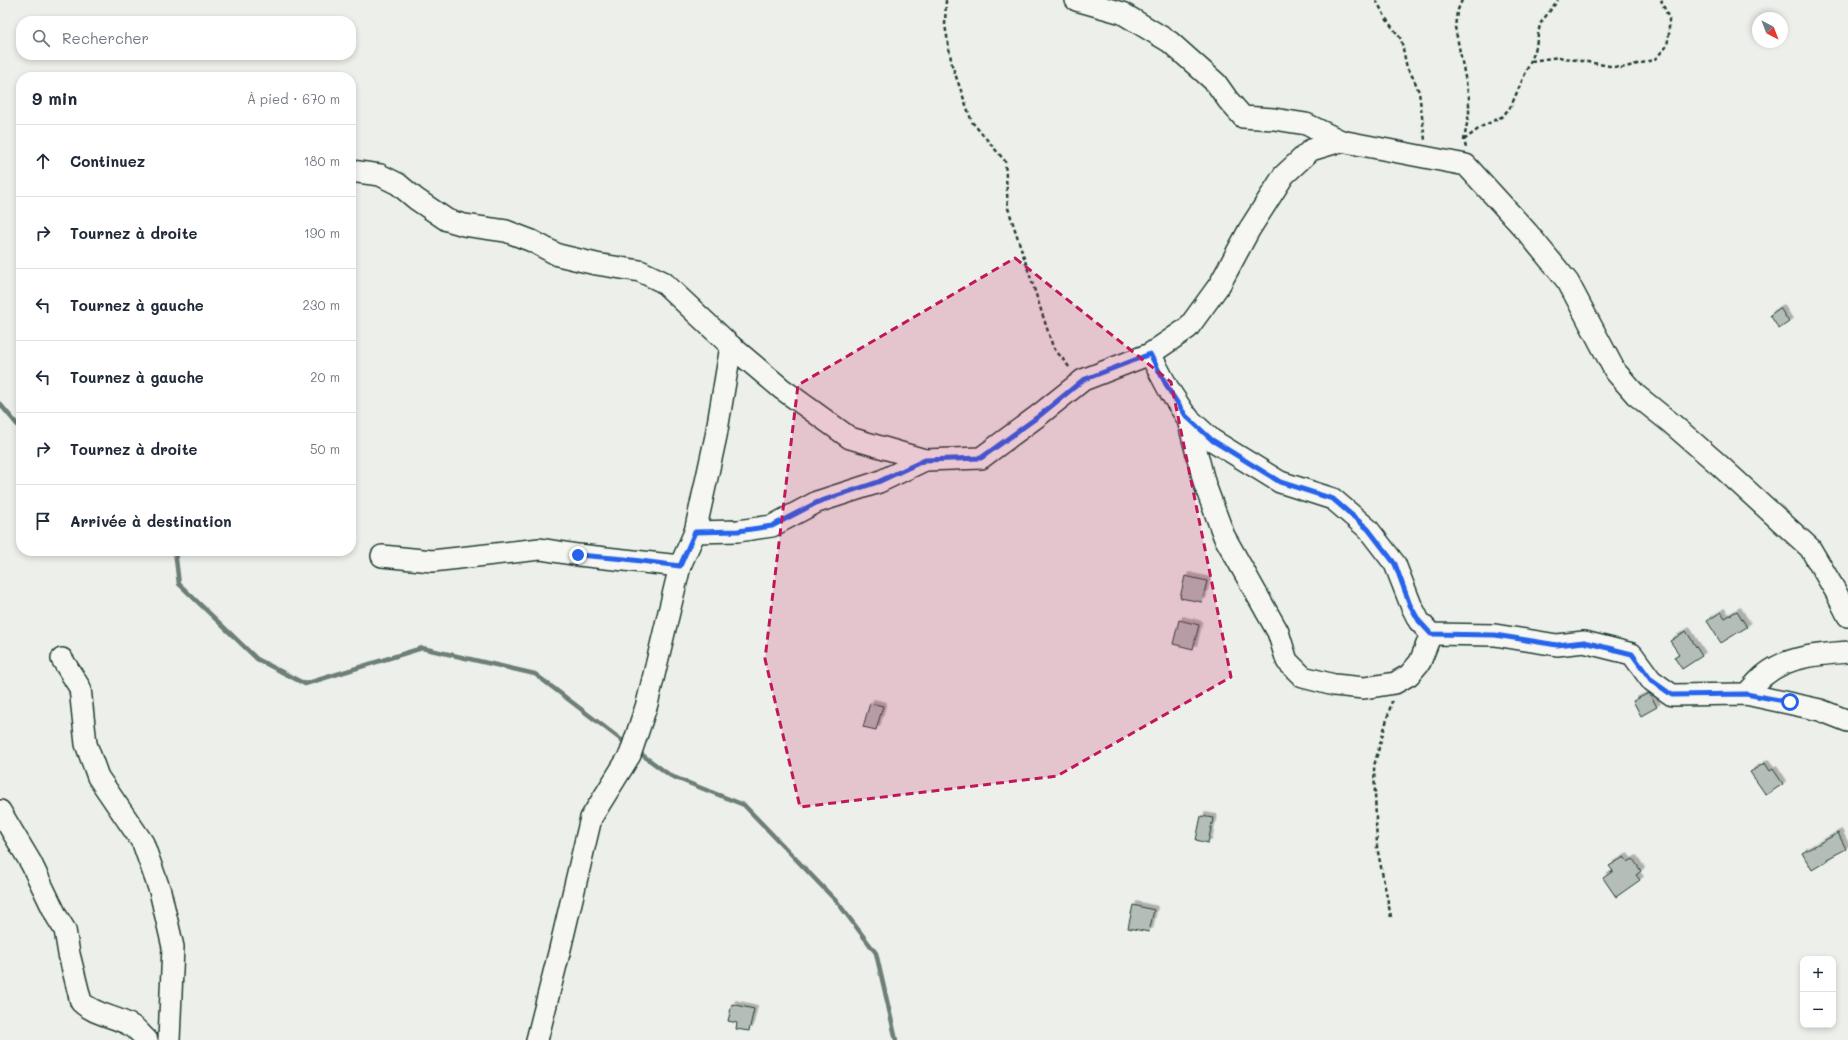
<!DOCTYPE html>
<html lang="fr">
<head>
<meta charset="utf-8">
<style>
  :root { --surface:#fff; --page:#f6f6f7; --text:#1f2937; --muted:#747a83; --line:#e0e1e3 }
  body { margin:0; font-family:Mali,sans-serif; background:var(--page); color:var(--text) }
  .controls { position:absolute; right:12px; bottom:12px; display:grid; overflow:hidden; border-radius:8px; box-shadow:0 2px 6px #0003 }
  .controls button { width:36px; height:36px; display:grid; place-items:center; padding:0; border:0; border-bottom:1px solid var(--line); background:var(--surface); color:var(--text); font:20px sans-serif }
  .compass { position:absolute; left:1752px; top:12px; width:36px; height:36px; border-radius:50%; background:var(--surface); box-shadow:0 2px 6px #0003; rotate:138deg }
  .stop { position:absolute; width:12px; height:12px; margin:-9px; border:3px solid #2563eb; border-radius:50%; background:#fff }
  .stop.end { background:#2563eb; border-color:#fff; box-shadow:0 1px 4px #0008 }
  .list { margin:0; padding:0; list-style:none }
  h2 { display:flex; justify-content:space-between; align-items:center; height:52px; margin:0; padding:0 16px; font-size:17px }
  h2 small { font-size:13px; font-weight:400; color:var(--muted) }
  .list li { display:grid; grid-template-columns:26px 1fr auto; gap:12px; align-items:center; box-sizing:border-box; height:72px; padding:0 16px; border-top:1px solid var(--line) }
  .list b { display:block; font-size:15px; white-space:nowrap }
  .list em { font-size:13px; font-style:normal; color:var(--muted) }
  .icon { flex:none; width:22px; height:22px; fill:none; stroke:currentColor; stroke-width:2; stroke-linecap:round; stroke-linejoin:round }
  .map { position:relative; flex:none; width:1848px; height:1040px; overflow:hidden }
  .search { position:absolute; background:var(--surface); box-shadow:0 2px 6px #0003; left:16px; top:16px; width:340px; height:44px; display:flex; align-items:center; gap:10px; box-sizing:border-box; padding:0 14px; border-radius:16px; color:var(--muted); font-size:15px }
  .panel { position:absolute; background:var(--surface); box-shadow:0 2px 6px #0003; left:16px; top:72px; width:340px; height:484px; border-radius:16px }
  .map>svg:first-child { display:block }
</style>
</head>
<body>
<div class="map">
<svg width="1848" height="1040" viewBox="0 0 1848 1040">
  <defs>
    <filter id="shadow"><feDropShadow dx="3.5" dy="-3.5" stdDeviation="0" flood-color="#0004"/></filter>
  </defs>
  <rect width="100%" height="100%" fill="#edefea"/>
  <filter id="ink" filterUnits="userSpaceOnUse"><feTurbulence type="fractalNoise" baseFrequency=".025" numOctaves="2"/><feDisplacementMap in="SourceGraphic" scale="8" xChannelSelector="R" yChannelSelector="G"/><feConvolveMatrix kernelMatrix="1 2 1 2 8 2 1 2 1" color-interpolation-filters="sRGB"/></filter>
  <g filter="url(#ink)">
    <g fill="none" stroke-linecap="round" stroke-linejoin="round">
      <g stroke="#6c7e77" stroke-width="4.5">
        <path d="M0,404L21,429"/>
        <path d="M175,551L179,584L257,659L305,684L422,648L535,674L628,745"/>
        <path d="M637,751L671,776L744,805L838,903L876,953L896,1040"/>
      </g>
    </g>
    <g fill="#b4bdb8" stroke="#1f3d34" filter="url(#shadow)">
      <path d="M1780,308L1789,322L1779,329L1770,315Z"/>
      <path d="M1185,576L1207,581L1202,602L1180,598Z"/>
      <path d="M1737,611L1747,627L1721,643L1707,621L1721,612L1725,618Z"/>
      <path d="M1179,620L1199,625L1193,649L1173,644Z"/>
      <path d="M1686,631L1702,656L1682,669L1674,657L1679,654L1670,641Z"/>
      <path d="M1649,693L1657,707L1641,716L1633,701Z"/>
      <path d="M870,703L883,706L876,730L863,727Z"/>
      <path d="M1765,763L1770,771L1773,769L1783,784L1766,795L1750,772Z"/>
      <path d="M1201,816L1213,818L1208,843L1196,840Z"/>
      <path d="M1838,833L1846,849L1827,859V861L1812,870L1802,853Z"/>
      <path d="M1624,857L1628,862L1633,859L1641,871L1636,875L1640,880L1616,897L1603,878L1613,871L1609,866Z"/>
      <path d="M1133,905L1154,910L1149,932L1128,928Z"/>
      <path d="M732,1004L754,1009L749,1031L736,1029L737,1023L728,1021Z"/>
    </g>
    <g fill="none" stroke-linecap="round" stroke-linejoin="round">
      <g stroke="#1f3d34" stroke-width="24">
        <g id="minor">
          <path d="M1076,0L1122,13L1170,42L1216,83L1228,100L1243,117L1274,119L1306,124L1341,141L1466,165L1527,232L1568,282L1615,371L1636,395L1671,423L1717,463L1810,548L1836,592L1848,616"/>
          <path d="M351,171L380,175L398,184L416,199L447,220L464,225L506,231L532,241L558,255L596,264L640,271L663,282L731,346"/>
          <path d="M1150,354L1169,390L1186,416L1212,440L1280,482L1333,499L1368,529L1395,564L1411,605L1419,621L1431,634L1495,635L1557,645L1584,642L1632,654L1651,680L1672,695L1746,694L1820,710L1848,721"/>
          <path d="M1187,416L1205,485L1224,536L1278,632L1287,661L1303,677L1334,685L1364,688L1395,683L1409,675L1420,662L1431,634"/>
          <path d="M695,532L738,531L772,526L817,502L879,482L925,460"/>
          <path d="M382,556L432,561L540,549L578,555L680,566"/>
          <path d="M62,659L80,688L86,744L98,777L143,843L160,891L173,947L169,1040"/>
          <path d="M1746,694C1753,687 1759,679 1766,674C1788,656 1821,654 1848,652"/>
          <path d="M0,811L31,863L57,917L65,930L69,954L81,1002C95,1015 114,1016 130,1025C137,1028 141,1035 147,1040"/>
          <path d="M537,1040L560,949L591,818L630,755L647,704L680,566L695,532L716,436L731,346L782,389L850,438L925,460L981,458L1039,415L1083,380L1150,354L1188,328L1220,284L1249,230L1284,175L1311,150L1341,141"/>
        </g>
      </g>
      <g stroke="#1f3d34" stroke-width="2.5" stroke-dasharray="4 3" stroke-linecap="butt">
        <path d="M946,0L945,25L952,65L972,122L1005,161L1008,208L1053,347L1070,368"/>
        <path d="M1376,0L1387,20L1401,39L1407,68L1414,79L1419,92L1425,140"/>
        <path d="M1462,0L1457,12L1455,27L1469,97V113L1464,140L1466,148"/>
        <path d="M1531,61L1559,57L1621,68L1654,60L1667,46L1669,34V19L1661,0"/>
        <path d="M1464,140L1481,127L1503,116L1511,106L1535,51L1540,24L1558,0"/>
        <path d="M1391,917L1377,847L1374,766L1392,701"/>
      </g>
      <use href="#minor" stroke="#f6f6f2" stroke-width="21"/>
    </g>
  </g>
  <g fill="none" stroke-linecap="round" stroke-linejoin="round" filter="url(#ink)">
    <path stroke="#2563eb" stroke-width="5" d="M578,555L625,559L680,566L695,532L738,531L772,526L818,502L878,482L925,460L981,458L1039,416L1083,380L1150,354L1169,390L1186,416L1212,440L1280,482L1333,499L1368,529L1395,564L1410,605L1419,621L1431,634L1495,635L1557,645L1584,642L1632,654L1651,680L1672,695L1746,694L1790,702"/>
  </g>
  <path fill="#c2185b" fill-opacity="0.2" stroke="#c2185b" stroke-width="3" stroke-dasharray="8 5" stroke-linejoin="round" d="M1015,258L1171,382L1231,677L1057,776L800,807L765,659L798,385Z"/>
</svg>
<div class="controls">
<button>+</button>
<button>−</button>
</div>
<svg class="compass" viewBox="-18 -18 36 36"><path d="M0-13l5 13h-10z" fill="#e53935"/><path d="M0 13l5-13h-10z" fill="#747a83"/></svg>
<div class="stop" style="left:1790px;top:702px"></div>
<div class="stop end" style="left:578px;top:555px"></div>
<div class="search"><svg class="icon" aria-label="search" viewBox="0 0 24 24"><circle cx="10" cy="10" r="6"/><path d="M15 15l6 6"/></svg>Rechercher</div>
<section class="panel">
<h2>9 min<small>À pied · 670 m</small></h2>
<ul class="list">
<li><svg class="icon" aria-label="ahead" viewBox="0 0 24 24"><path d="M12 20V5M6 11l6-6 6 6"/></svg><div><b>Continuez</b></div><em>180 m</em></li>
<li><svg class="icon" aria-label="right" viewBox="0 0 24 24"><path d="M7 20v-9h11M14 6l5 5-5 5"/></svg><div><b>Tournez à droite</b></div><em>190 m</em></li>
<li><svg class="icon" aria-label="left" viewBox="0 0 24 24"><path d="M17 20v-9H6M10 6l-5 5 5 5"/></svg><div><b>Tournez à gauche</b></div><em>230 m</em></li>
<li><svg class="icon" aria-label="left" viewBox="0 0 24 24"><path d="M17 20v-9H6M10 6l-5 5 5 5"/></svg><div><b>Tournez à gauche</b></div><em>20 m</em></li>
<li><svg class="icon" aria-label="right" viewBox="0 0 24 24"><path d="M7 20v-9h11M14 6l5 5-5 5"/></svg><div><b>Tournez à droite</b></div><em>50 m</em></li>
<li><svg class="icon" aria-label="arrive" viewBox="0 0 24 24"><path d="M6 21V4h12l-3 4 3 4H6"/></svg><div><b>Arrivée à destination</b></div></li>
</ul>
</section>
</div>
</body>
</html>
